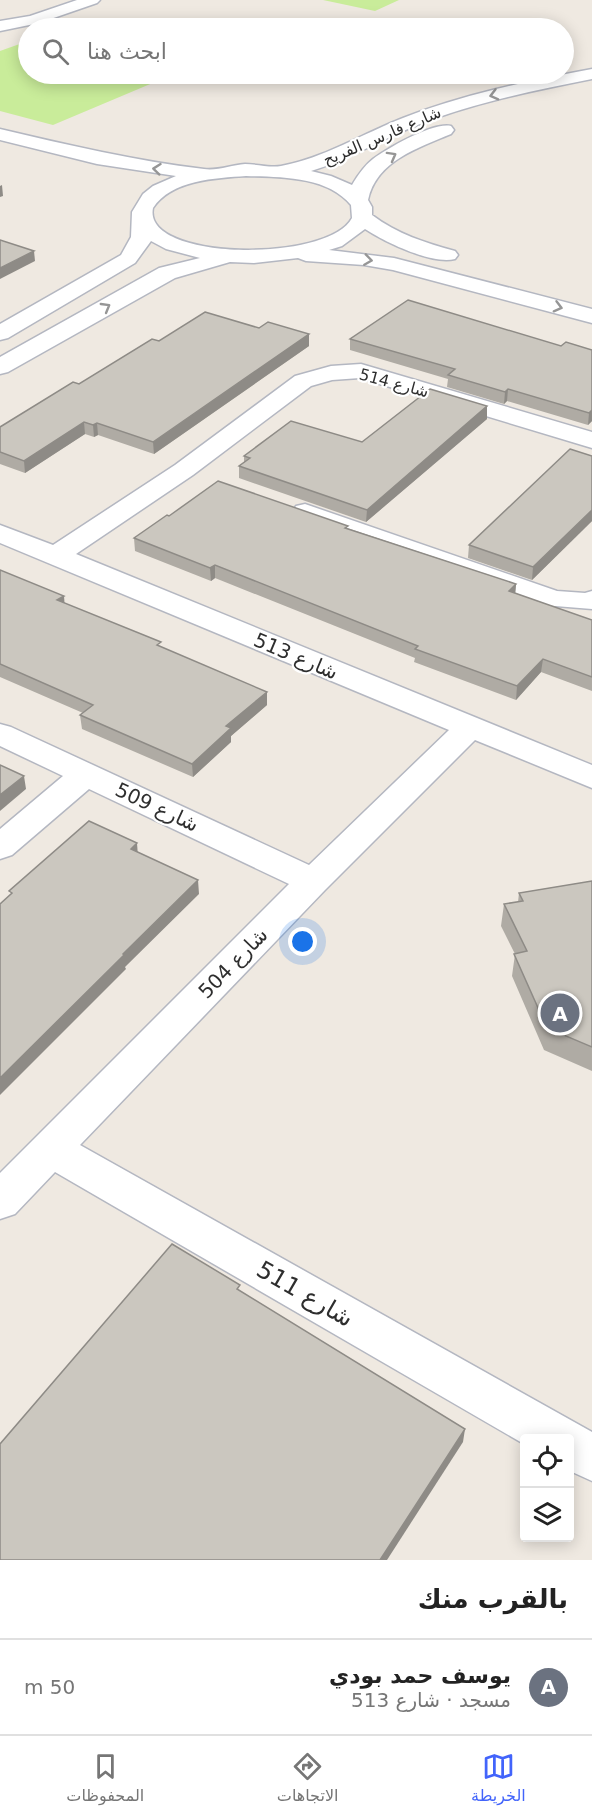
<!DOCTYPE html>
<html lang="ar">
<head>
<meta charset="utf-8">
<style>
  :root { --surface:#fff; --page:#f6f6f6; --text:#222; --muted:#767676; --line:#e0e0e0; --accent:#4264fb }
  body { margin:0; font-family:"DejaVu Sans","Noto Naskh Arabic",sans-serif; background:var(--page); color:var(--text); direction:rtl }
  .controls { position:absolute; right:18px; bottom:18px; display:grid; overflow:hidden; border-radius:6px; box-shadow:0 3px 15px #0003 }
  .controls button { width:54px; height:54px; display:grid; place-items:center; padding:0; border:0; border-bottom:2px solid var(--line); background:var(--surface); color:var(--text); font:30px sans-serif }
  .you { position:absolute; left:303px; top:942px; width:21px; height:21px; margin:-15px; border:4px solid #fff; border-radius:50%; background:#1a73e8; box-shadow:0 0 0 9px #1a73e833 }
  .badge { display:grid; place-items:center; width:39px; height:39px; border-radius:50%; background:var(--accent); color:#fff; font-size:20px; font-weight:700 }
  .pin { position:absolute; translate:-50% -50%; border:3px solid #fff; box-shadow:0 2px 6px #0006 }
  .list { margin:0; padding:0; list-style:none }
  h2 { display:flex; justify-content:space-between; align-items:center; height:78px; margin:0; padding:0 24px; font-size:26px }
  h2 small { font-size:20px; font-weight:400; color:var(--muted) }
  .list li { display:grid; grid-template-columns:39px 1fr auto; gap:18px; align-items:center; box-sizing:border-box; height:96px; padding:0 24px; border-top:2px solid var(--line) }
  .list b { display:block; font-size:22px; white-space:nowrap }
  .list p { margin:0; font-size:20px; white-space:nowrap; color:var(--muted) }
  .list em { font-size:20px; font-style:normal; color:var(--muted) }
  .icon { flex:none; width:33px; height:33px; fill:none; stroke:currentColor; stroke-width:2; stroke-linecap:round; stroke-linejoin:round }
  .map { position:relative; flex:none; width:592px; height:1560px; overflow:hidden; direction:ltr }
  .search { position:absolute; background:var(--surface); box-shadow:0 3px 15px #0003; left:18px; right:18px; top:18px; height:66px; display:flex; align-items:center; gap:15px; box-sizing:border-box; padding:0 21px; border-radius:33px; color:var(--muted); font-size:22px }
  .sheet { height:174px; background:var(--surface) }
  nav { display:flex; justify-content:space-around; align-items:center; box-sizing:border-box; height:84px; border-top:2px solid var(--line); background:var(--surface); font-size:16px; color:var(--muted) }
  nav a { display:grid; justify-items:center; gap:3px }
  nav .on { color:var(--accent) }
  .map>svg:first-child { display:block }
</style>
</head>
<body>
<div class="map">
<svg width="592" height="1560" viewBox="0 0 592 1560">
  <rect width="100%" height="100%" fill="#efe9e1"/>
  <g fill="#c9ec9a">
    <path d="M323,0H399L375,11Z"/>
    <path d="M28,41V74H174L53,125L0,111V51Z"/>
  </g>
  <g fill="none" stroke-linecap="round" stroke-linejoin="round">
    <g stroke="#b4b7c1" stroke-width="3">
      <g id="minor">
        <path d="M77,0H100L97,3L39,23L0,31V21L30,16Z"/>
        <path d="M592,69V79C532,91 472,103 415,126C380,140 348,160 311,171L331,176L352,185C358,175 364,166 373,159C388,148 433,122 451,126L454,130L451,134C418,148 376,161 368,200L372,207V215C397,234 426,243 455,251L458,255L455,259C432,265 385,242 365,229L342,246L329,250L394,258L592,309V323L393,270L364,265L306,261L298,258L254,263L230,262L175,278L8,372L0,374V357L159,268L200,258L166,249L151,241L135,263L8,338L0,340V324L121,255L131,237L132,212L143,194L153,186L176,176L97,164L0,140V129C68,145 136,161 204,169C217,171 232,165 245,164C256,164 270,168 281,166C324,158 362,134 403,118C464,94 528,81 592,69ZM246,176C281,177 327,176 351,205L352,218C328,263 142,261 153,208C171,180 216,178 246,176Z"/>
        <path d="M361,364L592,432V448L360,378L332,380L311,386L193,475L76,554L592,765V788L475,740L325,890L80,1145L592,1432V1481L570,1471V1438H524V1444L55,1172L15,1214L0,1219V1173L289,884L89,789L12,855L0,859V829L63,776L0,746V724L11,727L309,865L449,730L0,543V525L53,545L175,465L295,376L331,366Z"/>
        <path d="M305,504L557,591L585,593L592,591V609L543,605L296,518L292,512L296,506Z"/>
      </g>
    </g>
    <use href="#minor" fill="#fff" fill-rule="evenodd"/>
  </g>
  <g fill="#afaba4">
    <path d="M259,328L309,334V346L154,454L98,435L94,437L85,434L25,473L0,464V427L159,341Z"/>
    <path d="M350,339L561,346L592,350V421L588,425L507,401L504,404L447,387L448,379L350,350Z"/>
    <path d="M487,406V419L366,522L239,478V466L244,462V456L362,442Z"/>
    <path d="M592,456V521L532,580L468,558L469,545Z"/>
    <path d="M169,516L347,528L516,584L515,593L592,620V691L541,672L516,700L414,662L415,658L215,578L211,581L135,551L134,538Z"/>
    <path d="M0,570L64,603L161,647L267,705L231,736V742L193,777L82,729L80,715L83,713L0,677Z"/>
    <path d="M592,881V1071L544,1050L512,976L515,954L501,926L504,904L518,902L519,893Z"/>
  </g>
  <g fill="#8e8b86">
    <path d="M2,185L3,196L0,197V186Z"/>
    <path d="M34,251L35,261L0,279V268Z"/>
    <path d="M309,334V346L154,454L153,442Z"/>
    <path d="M508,389L507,401L504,404L505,392Z"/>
    <path d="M487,406V419L366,522L367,510Z"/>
    <path d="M592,410V421L588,425L589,413Z"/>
    <path d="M84,422L85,434L25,473L24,461Z"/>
    <path d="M97,423L98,435L94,437L93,425Z"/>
    <path d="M592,510V521L532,580L533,567Z"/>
    <path d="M215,565V578L211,581L210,568Z"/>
    <path d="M516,584L515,597L509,591Z"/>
    <path d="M64,596L65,609L57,600Z"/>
    <path d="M543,659L541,672L516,700L517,686Z"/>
    <path d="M267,692V705L231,736V742L193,777L192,764L226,726Z"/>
    <path d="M24,776L26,789L0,811V795Z"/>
    <path d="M137,843L138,857L131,849Z"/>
    <path d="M198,880L199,894L125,967L126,969L0,1095V1078L123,954Z"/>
    <path d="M465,1429L463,1442L387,1560H380Z"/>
  </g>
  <g fill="#cbc7bf" stroke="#8e8b86" stroke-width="1.5">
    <path d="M0,240L34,251L0,268Z"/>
    <path d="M408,300L561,346L566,342L592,350V410L589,413L508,389L505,392L448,375L455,369L350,339Z"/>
    <path d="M205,312L259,328L268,322L309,334L153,442L97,423L93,425L84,422L24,461L0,452V427L73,382L79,384L152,339L159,341Z"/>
    <path d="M430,389L487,406L367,510L239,466L250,458L244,456L291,421L362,442Z"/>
    <path d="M570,449L592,456V510L533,567L469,545Z"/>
    <path d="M218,481L348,526L345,528L516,584L509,591L592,620V677L543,659L517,686L415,649L418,646L215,565L210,568L134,538L167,515L169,516Z"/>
    <path d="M0,570L64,596L57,600L161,642L157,645L267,692L226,726L231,728L192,764L80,715L93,705L0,664Z"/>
    <path d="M0,765L24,776L0,795Z"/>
    <path d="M89,821L137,843L131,849L198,880L123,954L124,955L0,1078V904L12,893L9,891Z"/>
    <path d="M592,881V1047L547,1028L514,954L527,951L504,904L523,901L519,893Z"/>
    <path d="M172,1244L240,1285L237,1289L465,1429L380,1560H0V1444Z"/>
  </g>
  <defs><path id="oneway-chevron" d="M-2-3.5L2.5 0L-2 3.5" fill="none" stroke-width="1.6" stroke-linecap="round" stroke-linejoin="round" transform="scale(1.5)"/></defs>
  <g stroke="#969696">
    <use href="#oneway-chevron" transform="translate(494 95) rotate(165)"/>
    <use href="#oneway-chevron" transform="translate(392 156) rotate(-29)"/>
    <use href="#oneway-chevron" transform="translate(157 169) rotate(-174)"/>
    <use href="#oneway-chevron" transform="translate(368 260) rotate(8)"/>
    <use href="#oneway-chevron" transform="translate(106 307) rotate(-30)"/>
    <use href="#oneway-chevron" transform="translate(558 307) rotate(15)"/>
  </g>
  <g text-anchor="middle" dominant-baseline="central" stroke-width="4.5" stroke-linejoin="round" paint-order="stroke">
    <g font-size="16" fill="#2e2e2e" stroke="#fff">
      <text transform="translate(382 136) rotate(-23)">شارع فارس الفريح</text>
      <text transform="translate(394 383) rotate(15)">شارع 514</text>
    </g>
    <g font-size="20" fill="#2e2e2e" stroke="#fff">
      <text transform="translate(296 656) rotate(23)">شارع 513</text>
      <text transform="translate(157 807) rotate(25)">شارع 509</text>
      <text transform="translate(233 963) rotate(-46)">شارع 504</text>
    </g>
    <g font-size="24" fill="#2e2e2e" stroke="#fff">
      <text transform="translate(305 1294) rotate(30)">شارع 511</text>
    </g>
  </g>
</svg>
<div class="controls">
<button><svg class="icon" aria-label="locate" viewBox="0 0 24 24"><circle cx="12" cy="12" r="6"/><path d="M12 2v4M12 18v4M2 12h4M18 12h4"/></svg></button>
<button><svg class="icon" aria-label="layers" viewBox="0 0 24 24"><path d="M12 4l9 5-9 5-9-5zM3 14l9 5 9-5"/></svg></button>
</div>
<div class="you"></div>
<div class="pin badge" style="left:560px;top:1013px;background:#6b7280">A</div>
<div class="search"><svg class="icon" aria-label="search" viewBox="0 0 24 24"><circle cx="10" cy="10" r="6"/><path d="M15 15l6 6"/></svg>ابحث هنا</div>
</div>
<section class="sheet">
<h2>بالقرب منك<small></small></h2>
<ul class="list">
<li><span class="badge" style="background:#6b7280">A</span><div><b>يوسف حمد بودي</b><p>مسجد · شارع 513</p></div><em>50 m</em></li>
</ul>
</section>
<nav>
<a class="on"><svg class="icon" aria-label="map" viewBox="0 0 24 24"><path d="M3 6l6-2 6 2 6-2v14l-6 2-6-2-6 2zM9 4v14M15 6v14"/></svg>الخريطة</a>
<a><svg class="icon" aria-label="directions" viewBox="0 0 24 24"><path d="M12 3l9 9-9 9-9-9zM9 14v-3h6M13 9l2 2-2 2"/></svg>الاتجاهات</a>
<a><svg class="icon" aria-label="saved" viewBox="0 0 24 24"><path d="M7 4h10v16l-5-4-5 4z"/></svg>المحفوظات</a>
</nav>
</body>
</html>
